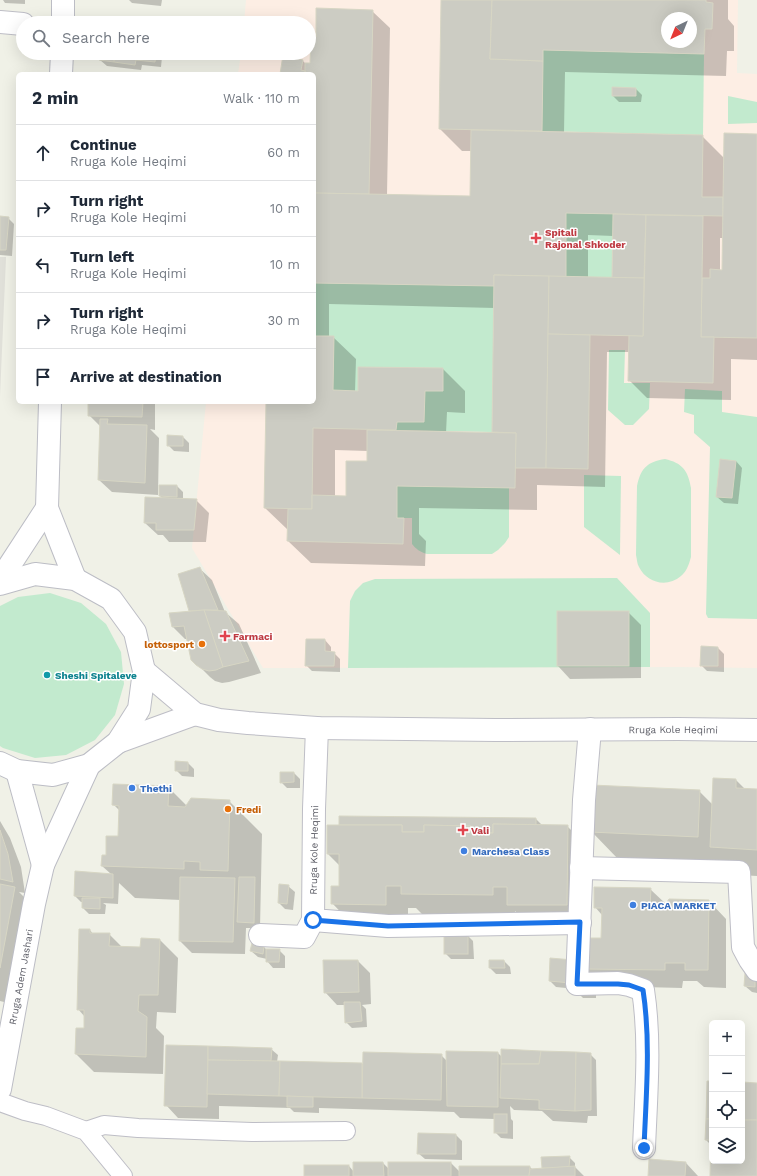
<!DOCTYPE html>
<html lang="en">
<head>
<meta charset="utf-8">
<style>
  :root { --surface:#fff; --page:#f6f6f7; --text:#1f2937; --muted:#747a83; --line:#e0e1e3 }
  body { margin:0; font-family:"Work Sans",sans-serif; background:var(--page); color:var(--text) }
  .controls { position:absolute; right:12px; bottom:12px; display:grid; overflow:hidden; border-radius:6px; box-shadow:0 4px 16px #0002 }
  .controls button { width:36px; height:36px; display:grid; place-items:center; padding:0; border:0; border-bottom:1px solid var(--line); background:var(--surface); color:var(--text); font:20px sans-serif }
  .compass { position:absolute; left:661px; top:12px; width:36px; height:36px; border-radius:50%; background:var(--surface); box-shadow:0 4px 16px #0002; rotate:223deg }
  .stop { position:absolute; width:12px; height:12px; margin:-9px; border:3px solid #1a73e8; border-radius:50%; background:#fff }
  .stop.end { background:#1a73e8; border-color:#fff; box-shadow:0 1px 4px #0008 }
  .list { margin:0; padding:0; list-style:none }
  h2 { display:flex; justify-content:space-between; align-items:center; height:52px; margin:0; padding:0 16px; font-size:17px }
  h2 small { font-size:13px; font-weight:400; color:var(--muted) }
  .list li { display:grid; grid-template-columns:26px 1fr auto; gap:12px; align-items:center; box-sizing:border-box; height:56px; padding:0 16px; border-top:1px solid var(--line) }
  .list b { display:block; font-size:15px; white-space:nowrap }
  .list p { margin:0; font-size:13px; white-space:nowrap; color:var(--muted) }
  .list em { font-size:13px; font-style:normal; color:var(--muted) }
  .icon { flex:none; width:22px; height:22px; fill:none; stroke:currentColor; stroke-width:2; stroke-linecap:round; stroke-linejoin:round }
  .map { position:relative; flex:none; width:757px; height:1176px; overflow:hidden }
  .search { position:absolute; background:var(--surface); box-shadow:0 4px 16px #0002; left:16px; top:16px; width:300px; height:44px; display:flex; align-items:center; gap:10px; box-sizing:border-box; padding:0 14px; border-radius:22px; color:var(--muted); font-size:15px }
  .panel { position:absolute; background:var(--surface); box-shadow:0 4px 16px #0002; left:16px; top:72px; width:300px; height:332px; border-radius:6px }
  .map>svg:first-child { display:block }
</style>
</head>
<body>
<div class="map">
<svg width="757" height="1176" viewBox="0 0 757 1176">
  <rect width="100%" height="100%" fill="#f0f1e7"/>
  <path fill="#e0e0d9" d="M0,257H6L0,396Z"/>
  <path fill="#fdeee4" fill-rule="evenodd" d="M246,0H738L737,73L757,74V668L679,667L263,668L192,548L206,402H314V74H238L241,53H309V23H244ZM667,18H691V42H667Z"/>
  <g fill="#c2eace">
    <path d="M543,50L704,54L703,135L542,131Z"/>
    <path d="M728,96L757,102V123L728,124Z"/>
    <path d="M566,213L613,214L612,278L566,277Z"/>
    <path d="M314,283L494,286L492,432L396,430L397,422H424L425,391L443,368L359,367L358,391L333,390L334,336H314Z"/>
    <path d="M609,350H625L624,383H650L649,409L633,425H625L608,410Z"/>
    <path d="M685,389L722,391V412L757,417V619L708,618L706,614L710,447L694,433V415L684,412Z"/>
    <path d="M665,459C682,463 688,470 691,488V557C689,564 687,571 681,576C667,588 647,583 639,567C637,564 637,559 636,555L637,486C641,468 647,462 665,459Z"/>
    <path d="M584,475L621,476L620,555L584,527Z"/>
    <path d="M397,486L509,487V537L505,543L498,550L492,554H427C420,552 416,549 412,544V518H397Z"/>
    <path d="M617,578L650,613V667L348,668L350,601L355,591L363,583L375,579Z"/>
    <path d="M50,593L81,603L106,624L121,652L124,684L115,715L95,740L66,755L35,758L3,748L0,746V606L18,597Z"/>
  </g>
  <g fill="#0003" fill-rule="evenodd">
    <path d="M3,0H25V4L5,3Z"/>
    <path d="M129,0H162L161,6L132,3Z"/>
    <path d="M442,0H728V19L734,26V51H727L726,76L565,72L564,133L702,136L725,159L757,135V360L731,359V400L647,398L629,380L630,352H607L605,487L537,485V510L419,508V534L426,541L425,566L311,563L288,541V530L265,508L267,402H314V74H281L284,56L303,61L306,64H311L317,38L372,11L390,28L387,195L471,197L472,151H462L440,129ZM667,18H691V42H667ZM588,235L613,236V279L588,278ZM720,238H723V271L720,270ZM329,304L495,308L493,432L494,434L446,433L447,412L465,413V391L443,369L355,392L356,359L333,337H329ZM335,450L368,451V462L347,497L335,496Z"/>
    <path d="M101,53H157L162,57L161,67L142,65L141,70L107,66L100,60Z"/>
    <path d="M636,89L642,95L641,102H619L613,96Z"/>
    <path d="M0,217L8,218L14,224L12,256L0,255Z"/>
    <path d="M89,402H155V430L150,429L159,438L158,495L112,492L99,480L101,427L89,415Z"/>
    <path d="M183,437L189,443V452L174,451L168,445Z"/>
    <path d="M736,461L742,468L738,504L724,503L717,497Z"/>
    <path d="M177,486L183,492V500H196L209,513L206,542H169L163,535H158L145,523L163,499L160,496Z"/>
    <path d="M199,568L212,580L225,612L239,624L261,673L229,682L222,683L215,681L210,677L192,659L188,639H185L173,627L191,612L179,574Z"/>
    <path d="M558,612H628L641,625V678L570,679L558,666Z"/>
    <path d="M325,640L331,647V652L334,653L340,659V672L312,671L306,665Z"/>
    <path d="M718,648L724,654V672L707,671L701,665Z"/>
    <path d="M188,763L194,769V777L182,776L176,770Z"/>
    <path d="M294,773L300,779V788H287L281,782Z"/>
    <path d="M736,780L745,789L757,790V876L739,875L619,860L591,831L699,791L713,805Z"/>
    <path d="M168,787L187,806L229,801L262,834L260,928H246L245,954L192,953L180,941L181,900L135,898L119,883L118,904L103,903L106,905L105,914H89L83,908V902H81L75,896L111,874L102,866L107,856L119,837L120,811L113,804Z"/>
    <path d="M536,819L543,826H567L590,849L589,927L530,926L515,911V917L424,916L416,908H408V926H354L332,903L340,887V866L328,854Z"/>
    <path d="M0,821L10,838L21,867L25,893L19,892L27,900L8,1003L0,1001Z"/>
    <path d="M288,886L295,892L293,910L285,909L279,903Z"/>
    <path d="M650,889L667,905L709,901L726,919V988L704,987L697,981H683L682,988L603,986L585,968L602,939V915L595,907Z"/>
    <path d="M90,930L93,934H109L122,947L141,948L160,940L178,958L176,1013L157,1012L156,1028L164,1036L163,1074L94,1072L76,1054L85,1029V1017L78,1009Z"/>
    <path d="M467,935L473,941L474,959H451L445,953Z"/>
    <path d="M264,947L267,950H279L285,956V968H273L267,961V959L258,957L251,951Z"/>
    <path d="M572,960L576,989L556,987L550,981Z"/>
    <path d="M358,961L370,973L371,1004L362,1005L366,1009L367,1027L352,1028L346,1022L345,1005H337L325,992Z"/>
    <path d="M504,961L510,967L511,974H496L490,968Z"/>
    <path d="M757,977V993L752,992L745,986Z"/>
    <path d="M589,989L596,995V998H583L577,992Z"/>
    <path d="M167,1046L271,1049L278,1055L277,1062L363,1064L441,1055L447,1061L498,1053L502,1057L590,1054L596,1060L597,1116H588L587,1123L553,1121L542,1111L514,1110L510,1106L511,1119L513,1121V1139L501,1138L495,1132V1119L460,1118L454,1112L319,1108V1113L294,1112L290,1108L219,1106V1119L178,1118L166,1105Z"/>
    <path d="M712,1082V1146L706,1140Z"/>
    <path d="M456,1135L462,1141V1160L425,1159L418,1153Z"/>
    <path d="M569,1157L575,1163V1167L584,1176H305L349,1166L354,1172L383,1163L389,1169L451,1163L460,1172L530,1167L533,1170L544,1169L543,1167Z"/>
    <path d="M686,1163L698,1176H649Z"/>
  </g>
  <g fill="#ccccc3" stroke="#d7d6c4" fill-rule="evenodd">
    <path d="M441,0H492L490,59L543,61L542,131L439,129Z"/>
    <path d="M492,0H706V2L713,3L712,29H705L704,54L543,50V61L490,59ZM667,18H691V42H667Z"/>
    <path d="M316,8L373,10L369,194L314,193V74H305V63H310L311,36L316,37Z"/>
    <path d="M100,53H115L114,62L99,60Z"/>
    <path d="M115,53H156L155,62L136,60L135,65L114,62Z"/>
    <path d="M283,55L303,60L301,70L305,71V74H280Z"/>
    <path d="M612,87L636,88V96H612Z"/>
    <path d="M471,130L703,135L702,197H723V216L566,213V277L494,275V286L314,283V193L470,196Z"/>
    <path d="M724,133L757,134V338L701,337L702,278H710V269L722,270Z"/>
    <path d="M613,214L646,215L644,278H612Z"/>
    <path d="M646,215L703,216L701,337H714L713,383L628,381L629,335L643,336Z"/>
    <path d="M0,216L9,217L6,250H0Z"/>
    <path d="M494,275L549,276L546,468H515L516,433L492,432Z"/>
    <path d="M549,276L644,278L643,336L548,334Z"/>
    <path d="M548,334L590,335L588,469L546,468Z"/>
    <path d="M314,336H334L333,390L358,391V367L443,368V391H425L424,422H397L396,430L313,428L312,509L264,508L266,402H314Z"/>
    <path d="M88,402H143L142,417L88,416Z"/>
    <path d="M100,419H108L107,424L147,425L145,483L98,480Z"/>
    <path d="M367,430L516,433L515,488L397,486V518H404L403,544L287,541L288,509H312V495L346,496V461H367Z"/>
    <path d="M167,435L183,436V446H167Z"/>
    <path d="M720,459L736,461L732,498L716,497Z"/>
    <path d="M159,485H177V497L159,496Z"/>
    <path d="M145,497L197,499L194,530H156V523H144Z"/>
    <path d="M200,567L218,610H204L189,611L178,574Z"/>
    <path d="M204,610L226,611L249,661L223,667Z"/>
    <path d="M204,610L223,667L216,670L209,671L202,669L196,665L191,660L184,626L172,627L169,613Z"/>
    <rect x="557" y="611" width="72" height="55"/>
    <path d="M306,639H325V651L335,652L334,666H305Z"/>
    <path d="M701,646L718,647V666H700Z"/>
    <path d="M175,761L188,762V771H175Z"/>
    <path d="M280,772H294V782L280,783Z"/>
    <path d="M713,778L736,779V788L757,789V850L710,847Z"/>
    <path d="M113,784L169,786L168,806L185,807L191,798L230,800L228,871L200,870V862L184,861V869L101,866L102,855H106V836H118L119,806L112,805Z"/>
    <path d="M592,785L700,790L698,837L590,832Z"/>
    <path d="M339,816L536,818V825L493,824V833H471V826L424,825V832H402V825H339Z"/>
    <path d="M493,824L568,825L567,905H507V887H493V895L401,894V886H386V905L331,904V886H339V854H327V825H402V832H424V825L471,826V833H493Z"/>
    <path d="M0,830L8,854L13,882L0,879Z"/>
    <path d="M75,871L113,874V898L74,896Z"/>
    <path d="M180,877L235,878L233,942L179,941Z"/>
    <path d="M239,877H255L254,923L237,922Z"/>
    <path d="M0,884L15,887L0,968Z"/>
    <path d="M279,884L289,885L287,904L278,903Z"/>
    <path d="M594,887L651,888L650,908H665V905L669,899L709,900L708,970H685V963H665V970L584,969V956L589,957V938H601L602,908H594Z"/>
    <path d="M82,898H100V909L82,908Z"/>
    <path d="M79,929H90V933H110L109,946L140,947L141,938L160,939L158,995H139L138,1011L147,1017L146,1057L75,1054L76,1028H84V1010H77Z"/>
    <rect x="444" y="934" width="24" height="20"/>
    <path d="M252,943L264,946L263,954L250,951Z"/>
    <path d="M266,949H280L279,962H266Z"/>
    <path d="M550,958L573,960L571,983L549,981Z"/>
    <path d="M323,960H358L359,992L324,993Z"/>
    <path d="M489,960H504L505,968H489Z"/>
    <path d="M745,973L755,974V987L744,986Z"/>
    <path d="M344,1002H360L362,1021L345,1023Z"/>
    <path d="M166,1045L208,1046L207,1107L164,1106Z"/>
    <path d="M208,1046L272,1048L271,1061L208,1060Z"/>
    <path d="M501,1049L541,1051L539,1064H501Z"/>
    <path d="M446,1051L498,1052V1107L447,1106Z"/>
    <path d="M541,1051L576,1052L575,1111L539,1109V1100L500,1098L501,1064H539Z"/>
    <path d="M363,1052L442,1054L441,1100L362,1098Z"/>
    <path d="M576,1052L591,1053V1110L575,1111Z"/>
    <path d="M208,1060L280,1061L279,1096L207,1094Z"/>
    <path d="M280,1061L362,1063V1098L279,1096Z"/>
    <path d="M707,1081H712V1119H706Z"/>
    <path d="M742,1082L757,1083V1120H742Z"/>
    <path d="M287,1096L313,1097V1107H287Z"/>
    <rect x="494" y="1114" width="13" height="19"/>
    <path d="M706,1119H712V1161H742V1120H757V1176H710L711,1140H705Z"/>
    <path d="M418,1133L456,1134V1154H417Z"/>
    <path d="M570,1156L569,1167L542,1168L541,1157Z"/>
    <path d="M649,1159L686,1162L685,1176H648Z"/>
    <path d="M353,1162H383L384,1176H353Z"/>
    <rect x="388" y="1162" width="63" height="14"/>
    <rect x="304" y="1165" width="45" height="11"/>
    <path d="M459,1166H530L529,1176H459Z"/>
    <path d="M575,1166V1176H529L530,1169Z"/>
  </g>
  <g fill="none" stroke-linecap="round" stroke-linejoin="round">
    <g stroke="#bebec6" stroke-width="20">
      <g id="service">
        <path d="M0,1102L25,1111L46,1116L86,1131L123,1176"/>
        <path d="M86,1131L104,1125L138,1128L252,1132L346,1131"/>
      </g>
    </g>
    <g stroke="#bebec6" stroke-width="24">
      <g id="minor">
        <path d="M0,22L23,24"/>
        <path d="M317,728L314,809L313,920L388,926L580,923"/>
        <path d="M590,729L584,800L577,984L618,983L629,985L643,990C651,1042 646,1096 644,1148"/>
        <path d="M581,868L739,872L743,947L750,960L757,970"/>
        <path d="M260,935L304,937L313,920"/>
      </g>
    </g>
    <g stroke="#bebec6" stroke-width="24">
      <g id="tertiary">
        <path id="s1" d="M144,671L195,714L219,720L248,723L317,728L495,730L678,729L757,730"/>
        <path d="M118,742L195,714"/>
      </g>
    </g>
    <g stroke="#bcbdc5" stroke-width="24">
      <g id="secondary">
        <path d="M63,23V0"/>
        <path d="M61,74L62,53"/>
        <path d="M50,402L47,508L75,579"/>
        <path d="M0,580L47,508"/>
        <path d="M0,584L35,574L75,579L111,599L135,632L144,671L139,709L118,742L89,765L53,775L17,771L0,763"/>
        <path d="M17,771L43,865"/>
        <path id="s2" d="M0,1089L34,904L43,865L89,765"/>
      </g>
    </g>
    <use href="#service" stroke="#fff" stroke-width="18"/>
    <use href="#minor" stroke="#fff" stroke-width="22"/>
    <use href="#tertiary" stroke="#fff" stroke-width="22"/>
    <use href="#secondary" stroke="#fff" stroke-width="22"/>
  </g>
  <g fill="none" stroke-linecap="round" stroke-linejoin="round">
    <path stroke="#1a73e8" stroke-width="5" d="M313,920L388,926L580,922L577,984H618L629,985L643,990C651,1042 646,1096 644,1148"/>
  </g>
  <g fill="#e0444e" stroke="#fff" stroke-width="1.5">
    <path d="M534 232h4v4h4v4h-4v4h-4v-4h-4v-4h4z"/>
    <path d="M223 630h4v4h4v4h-4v4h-4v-4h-4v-4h4z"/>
    <path d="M461 824h4v4h4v4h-4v4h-4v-4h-4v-4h4z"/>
  </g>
  <g fill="#e8710a" stroke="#fff" stroke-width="1.5">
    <circle cx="202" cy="644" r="4"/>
    <circle cx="228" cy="809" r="4"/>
  </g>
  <circle fill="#0f9aa8" stroke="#fff" stroke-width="1.5" cx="47" cy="675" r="4"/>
  <g fill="#3f7fe0" stroke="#fff" stroke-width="1.5">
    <circle cx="132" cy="788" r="4"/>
    <circle cx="464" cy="851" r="4"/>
    <circle cx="633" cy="905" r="4"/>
  </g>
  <g text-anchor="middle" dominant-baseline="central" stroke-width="3" stroke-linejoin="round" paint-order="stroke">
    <g font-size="10" font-weight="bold" fill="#be3a42" stroke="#fff" text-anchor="start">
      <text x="545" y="232">Spitali<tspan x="545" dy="12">Rajonal Shkoder</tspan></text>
      <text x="233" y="636">Farmaci</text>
      <text x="471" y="830">Vali</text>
    </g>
    <g font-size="10" font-weight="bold" fill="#c56008" stroke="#fff" text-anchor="end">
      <text x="194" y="644">lottosport</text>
      <text x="236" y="809" text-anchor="start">Fredi</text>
    </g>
    <g font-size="10" font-weight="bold" fill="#0d838f" stroke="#fff" text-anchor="start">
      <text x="55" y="675">Sheshi Spitaleve</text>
    </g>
    <g font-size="10" fill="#5e5f68" stroke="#fff">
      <text stroke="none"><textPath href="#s1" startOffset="546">Rruga Kole Heqimi</textPath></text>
      <text transform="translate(314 850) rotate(-89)">Rruga Kole Heqimi</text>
      <text stroke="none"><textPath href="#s2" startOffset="114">Rruga Adem Jashari</textPath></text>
    </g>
    <g font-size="10" font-weight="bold" fill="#366cbe" stroke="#fff" text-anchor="start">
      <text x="140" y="788">Thethi</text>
      <text x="472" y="851">Marchesa Class</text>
      <text x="641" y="905">PIACA MARKET</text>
    </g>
  </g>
</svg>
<div class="controls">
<button>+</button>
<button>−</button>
<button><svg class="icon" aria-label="locate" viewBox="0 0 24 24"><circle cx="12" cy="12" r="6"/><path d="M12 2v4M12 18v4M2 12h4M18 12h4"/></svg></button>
<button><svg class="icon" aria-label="layers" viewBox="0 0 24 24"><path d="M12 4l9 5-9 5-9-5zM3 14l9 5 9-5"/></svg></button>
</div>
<svg class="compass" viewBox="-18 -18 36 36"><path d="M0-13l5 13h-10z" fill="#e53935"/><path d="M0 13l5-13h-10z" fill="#747a83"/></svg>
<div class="stop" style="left:313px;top:920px"></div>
<div class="stop end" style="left:644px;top:1148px"></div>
<div class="search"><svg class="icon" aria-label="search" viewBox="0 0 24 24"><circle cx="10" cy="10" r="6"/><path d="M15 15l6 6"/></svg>Search here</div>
<section class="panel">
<h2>2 min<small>Walk · 110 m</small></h2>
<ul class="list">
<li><svg class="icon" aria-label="ahead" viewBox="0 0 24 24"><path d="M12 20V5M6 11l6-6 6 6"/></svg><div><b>Continue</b><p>Rruga Kole Heqimi</p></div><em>60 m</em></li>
<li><svg class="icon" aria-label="right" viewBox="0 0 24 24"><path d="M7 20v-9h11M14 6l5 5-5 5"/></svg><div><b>Turn right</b><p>Rruga Kole Heqimi</p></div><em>10 m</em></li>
<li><svg class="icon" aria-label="left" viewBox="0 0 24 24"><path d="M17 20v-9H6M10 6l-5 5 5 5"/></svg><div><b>Turn left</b><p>Rruga Kole Heqimi</p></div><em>10 m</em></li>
<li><svg class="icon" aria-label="right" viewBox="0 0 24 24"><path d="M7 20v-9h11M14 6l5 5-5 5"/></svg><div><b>Turn right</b><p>Rruga Kole Heqimi</p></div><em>30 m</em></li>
<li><svg class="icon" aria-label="arrive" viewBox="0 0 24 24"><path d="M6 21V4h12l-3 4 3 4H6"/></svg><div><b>Arrive at destination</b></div></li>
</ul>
</section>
</div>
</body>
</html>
